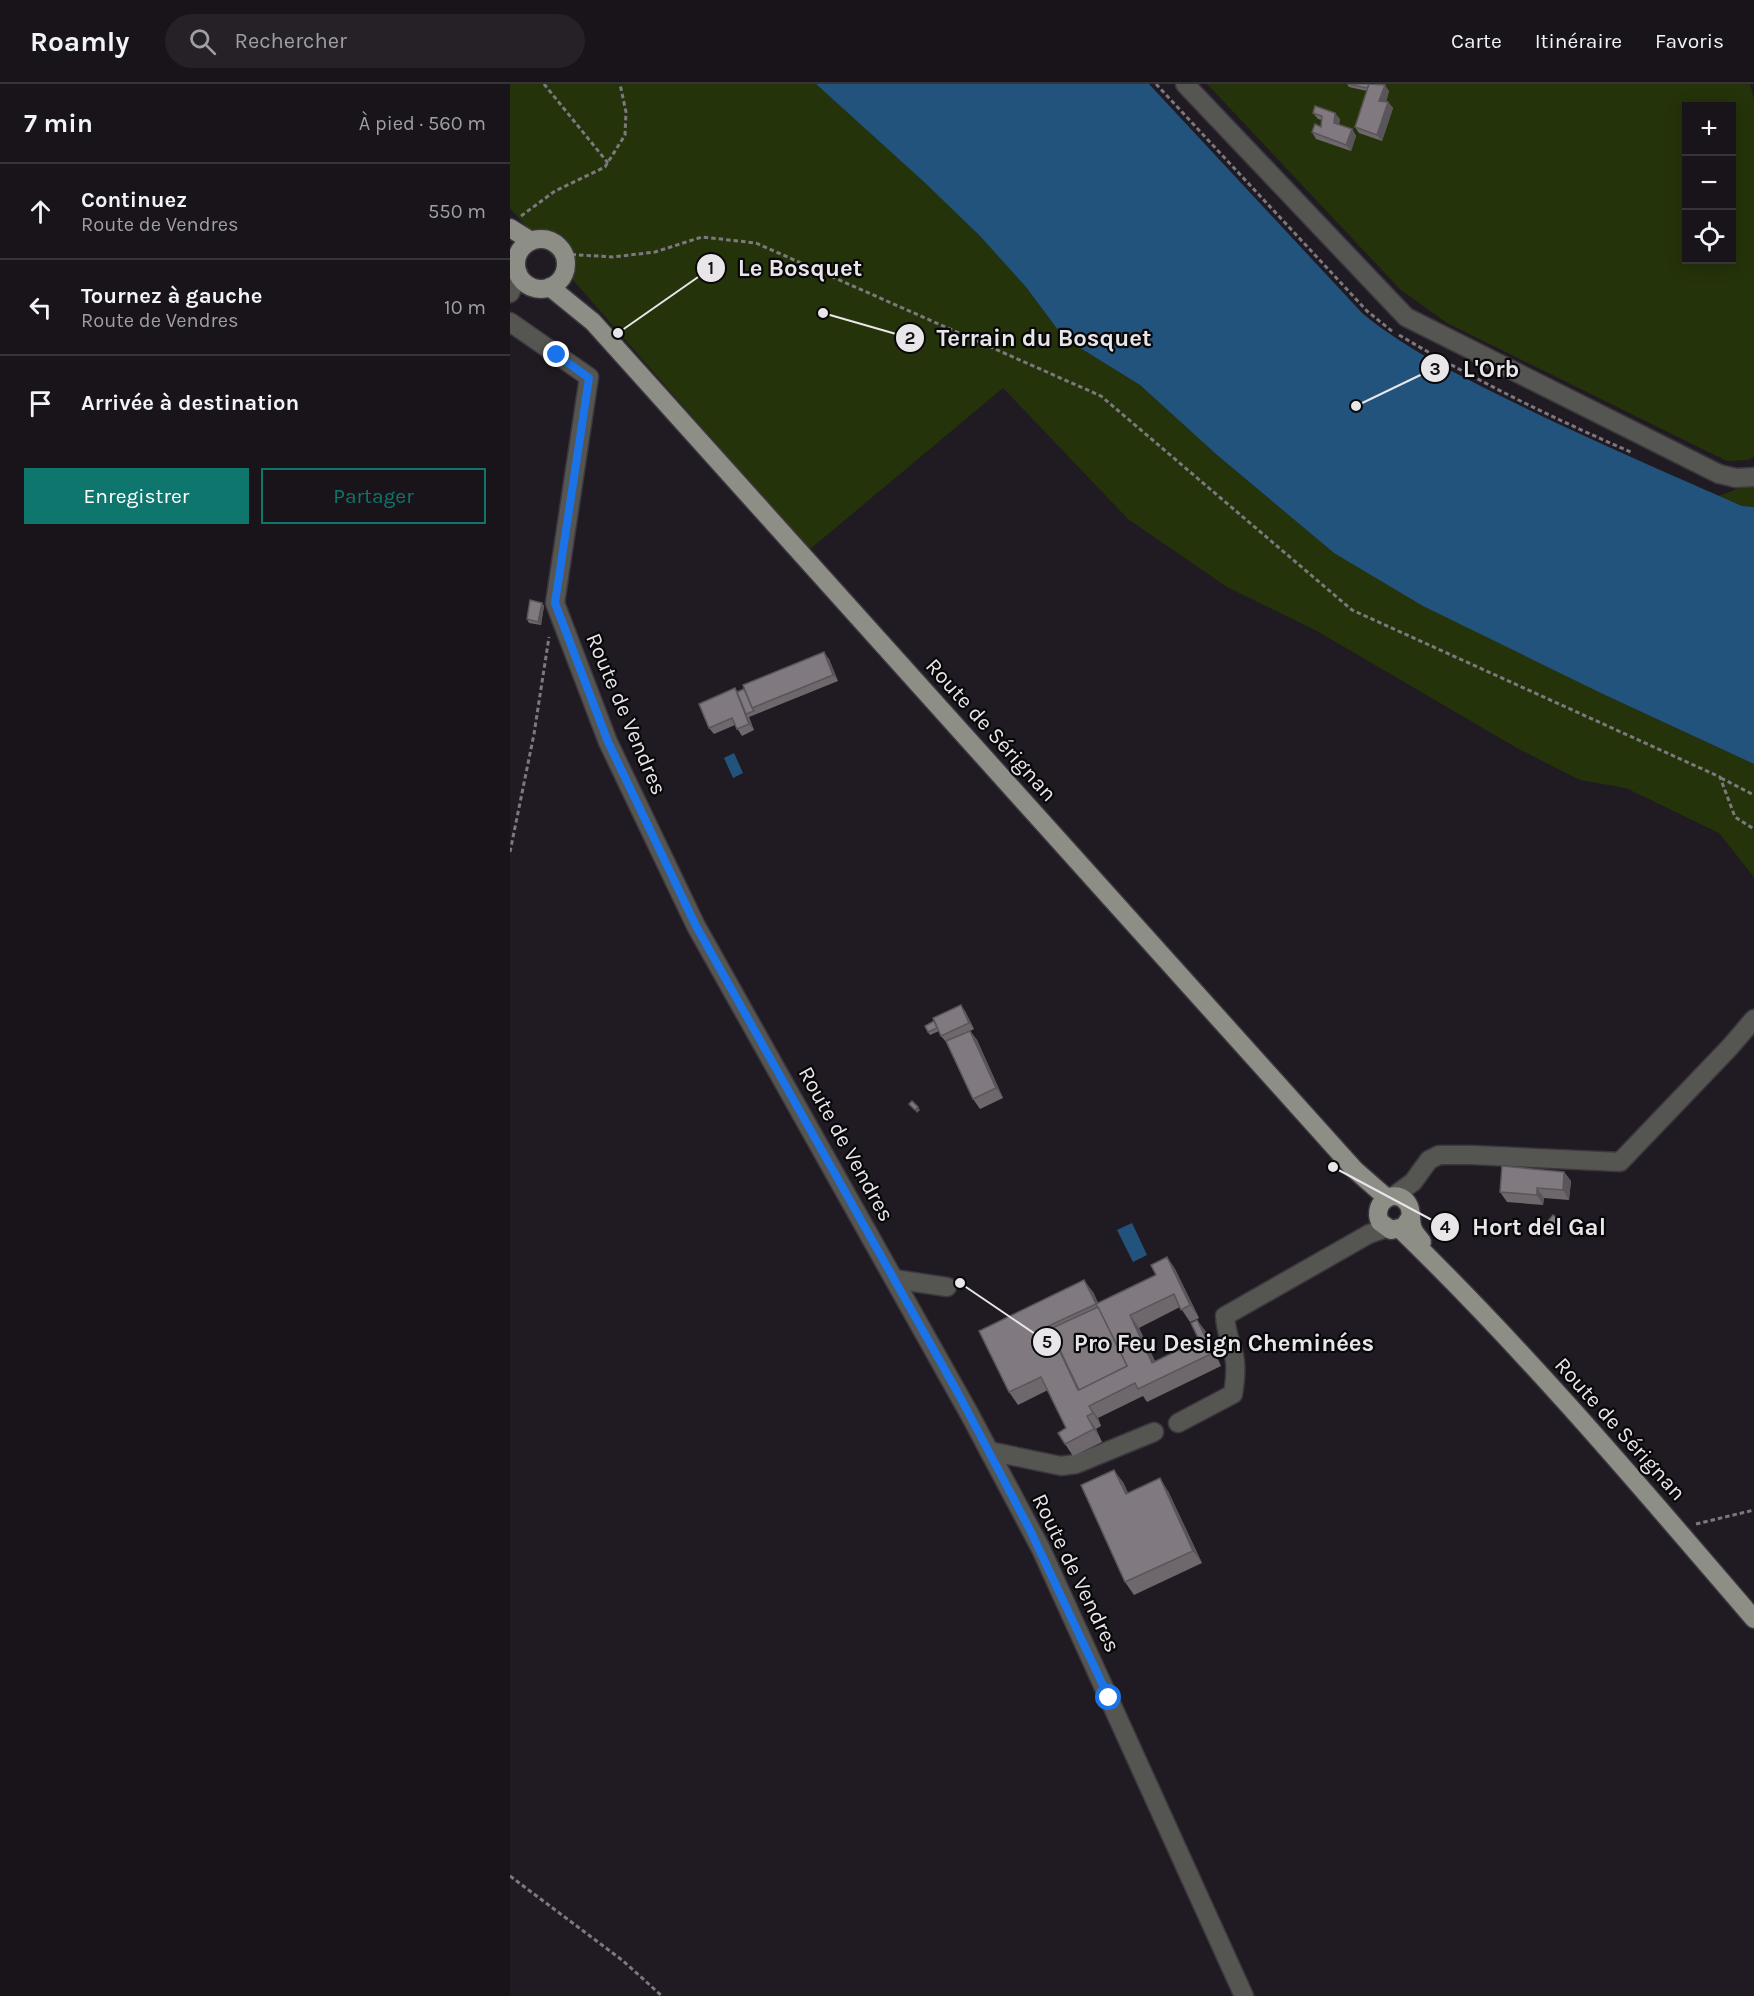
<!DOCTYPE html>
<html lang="fr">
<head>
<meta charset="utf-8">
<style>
  :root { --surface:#18141a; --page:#252127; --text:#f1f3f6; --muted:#9f9ea2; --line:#363339; --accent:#0f766e }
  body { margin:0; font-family:Karla,sans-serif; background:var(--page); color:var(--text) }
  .controls { position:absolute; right:18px; top:18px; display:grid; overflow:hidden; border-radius:0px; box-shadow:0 3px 15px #0003 }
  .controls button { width:54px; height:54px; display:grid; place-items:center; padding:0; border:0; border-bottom:2px solid var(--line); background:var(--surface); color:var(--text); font:30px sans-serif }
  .stop { position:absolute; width:18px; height:18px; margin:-14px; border:4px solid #1a73e8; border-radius:50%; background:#fff }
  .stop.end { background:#1a73e8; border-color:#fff; box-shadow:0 2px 6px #0008 }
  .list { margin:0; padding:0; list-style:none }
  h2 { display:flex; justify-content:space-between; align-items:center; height:78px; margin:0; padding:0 24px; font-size:26px }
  h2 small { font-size:20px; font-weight:400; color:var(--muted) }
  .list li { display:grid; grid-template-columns:39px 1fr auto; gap:18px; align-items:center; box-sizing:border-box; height:96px; padding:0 24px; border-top:2px solid var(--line) }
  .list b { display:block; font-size:22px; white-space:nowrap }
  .list p { margin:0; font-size:20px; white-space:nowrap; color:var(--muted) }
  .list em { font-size:20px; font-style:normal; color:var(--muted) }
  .actions { display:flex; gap:12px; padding:18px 24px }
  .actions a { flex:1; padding:14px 0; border:2px solid var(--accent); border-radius:0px; text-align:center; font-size:21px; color:var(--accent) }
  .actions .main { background:var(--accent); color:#fff }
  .icon { flex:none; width:33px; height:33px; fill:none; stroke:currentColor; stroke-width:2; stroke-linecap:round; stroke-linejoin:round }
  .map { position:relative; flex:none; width:1244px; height:1912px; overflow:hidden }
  header { display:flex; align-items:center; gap:36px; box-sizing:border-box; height:84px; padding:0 30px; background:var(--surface); border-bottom:2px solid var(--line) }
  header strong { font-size:28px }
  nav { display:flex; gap:33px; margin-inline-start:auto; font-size:21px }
  .search { width:420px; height:54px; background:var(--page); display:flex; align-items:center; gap:15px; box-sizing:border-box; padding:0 21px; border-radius:33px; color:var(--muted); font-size:22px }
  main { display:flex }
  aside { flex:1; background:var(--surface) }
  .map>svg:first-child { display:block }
</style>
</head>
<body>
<header>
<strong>Roamly</strong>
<div class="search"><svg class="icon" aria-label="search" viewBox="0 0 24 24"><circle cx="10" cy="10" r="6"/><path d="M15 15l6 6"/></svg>Rechercher</div>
<nav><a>Carte</a><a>Itinéraire</a><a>Favoris</a></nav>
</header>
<main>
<aside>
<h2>7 min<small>À pied · 560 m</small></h2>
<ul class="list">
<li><svg class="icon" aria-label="ahead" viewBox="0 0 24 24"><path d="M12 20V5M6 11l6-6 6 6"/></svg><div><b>Continuez</b><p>Route de Vendres</p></div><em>550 m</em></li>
<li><svg class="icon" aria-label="left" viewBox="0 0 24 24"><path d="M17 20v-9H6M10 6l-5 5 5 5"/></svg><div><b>Tournez à gauche</b><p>Route de Vendres</p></div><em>10 m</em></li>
<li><svg class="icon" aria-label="arrive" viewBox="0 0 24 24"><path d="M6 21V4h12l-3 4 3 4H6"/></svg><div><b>Arrivée à destination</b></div></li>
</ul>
<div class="actions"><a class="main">Enregistrer</a><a>Partager</a></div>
</aside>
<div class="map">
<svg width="1244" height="1912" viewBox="0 0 1244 1912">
  <rect width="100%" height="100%" fill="#201b22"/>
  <g fill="#25330a" fill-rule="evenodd">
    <path d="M0,0H306L414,98L470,152L516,203L554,254L630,301L707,371L824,469L1095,611L1244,680V793L1209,749L1116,704L1070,696L1007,664L807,547L717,503L618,435L493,304L299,466L0,124Z"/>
    <path d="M697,0H1240L1244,15V373L1238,376L1217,377L937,239L891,206ZM1176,22H1222V176H1176Z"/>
    <path d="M1244,399V423L1232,422L1208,412Z"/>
  </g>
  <g fill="#22537c">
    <path d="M306,0H639L853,230C900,268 953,293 1007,320C1081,356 1157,389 1232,422L1244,423V680L1095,611L913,522L824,469L707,371L630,301L554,254L516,203L470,152L414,98Z"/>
    <path d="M224,669L233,689L223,694L214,674Z"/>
    <path d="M622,1139L637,1171L623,1178L607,1146Z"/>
  </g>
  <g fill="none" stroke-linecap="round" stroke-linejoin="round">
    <g stroke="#3c373e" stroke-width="21">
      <g id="minor">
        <path d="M675,0L896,233L1209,390L1226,394L1244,393"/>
        <path d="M0,209L8,189"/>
        <path d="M0,238L79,293L45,519L98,658L186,842L460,1331L531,1465L734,1912"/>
        <path d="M884,1112L903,1098L919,1076L929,1071H962L1110,1078L1220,963L1244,935"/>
        <path d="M384,1195L437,1203"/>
        <path d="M668,1339L723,1310C725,1298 727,1284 724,1271C720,1256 716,1248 715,1232L859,1150L876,1144"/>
        <path d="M479,1367L551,1382L566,1380L644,1348"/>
      </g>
    </g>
    <g stroke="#3c373e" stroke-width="21">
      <g id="major">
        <path d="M0,144L21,157"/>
        <circle cx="31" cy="180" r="25"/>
        <path d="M40,203L83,238L845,1086L877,1114"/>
        <path d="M901,1132L894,1143L881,1146L870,1138C861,1118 886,1102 898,1120C903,1128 899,1139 904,1147C906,1151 910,1155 912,1158"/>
        <path d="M890,1145C1016,1267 1130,1402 1244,1535"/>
      </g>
    </g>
    <g stroke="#7c787e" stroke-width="3" stroke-dasharray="4.5 3" stroke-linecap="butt">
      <path d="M34,0L98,79"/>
      <path d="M646,0L857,227L883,248"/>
      <path d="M11,132L45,107L95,83L115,51L116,28L110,0"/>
      <path d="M54,170L103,173L145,168L192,153L246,159L591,312L842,526L1210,693L1225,733L1244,745"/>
      <path d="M889,251C963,295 1042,334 1121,368"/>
      <path d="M1211,694L1244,711"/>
      <path d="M0,768L24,650L39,553"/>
      <path d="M1186,1440L1244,1426"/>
      <path d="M0,1792L112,1876L152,1912"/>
    </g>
    <use href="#minor" stroke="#555652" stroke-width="18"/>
    <use href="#major" stroke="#8d8f87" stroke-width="18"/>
  </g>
  <g fill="#6e686d">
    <path d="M837,0L879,7L876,18H878L883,24L872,57L849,49L845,43L857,7L839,3Z"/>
    <path d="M803,29L830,35L829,41L842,45L846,52L841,67L806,55L802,48L811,43L812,36L808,35Z"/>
    <path d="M32,519L34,522L31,541L19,539L17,535Z"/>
    <path d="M319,575L328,597L239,633L244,646L232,652L225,641L204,650L199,644L225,604L227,608Z"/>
    <path d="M455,927L464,945L460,947L467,956L493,1014L470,1025L463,1015L436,958L431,952L429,947L420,951L418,948Z"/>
    <path d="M1054,1088L1061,1097L1059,1116L1034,1114L1033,1121L997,1118L990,1108Z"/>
    <path d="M657,1173L665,1185L689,1234L680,1238L670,1223L629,1244L645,1277L689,1256L687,1236L696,1248L711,1282L637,1318L633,1312L588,1334L591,1342L586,1345L592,1358L563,1372L555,1360L556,1344L538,1306L508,1321L499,1308L469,1247L583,1208L588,1219L646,1191Z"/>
    <path d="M613,1398L618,1409L658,1407L692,1479L624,1511L615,1498Z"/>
  </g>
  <g fill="#5a5559">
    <path d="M875,1L879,7L874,23L869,17Z"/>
    <path d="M878,18L883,24L872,57L867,51Z"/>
    <path d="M825,29L830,35L828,45L824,39Z"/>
    <path d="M842,45L846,52L841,67L836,61Z"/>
    <path d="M32,519L34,522L31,541L28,538Z"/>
    <path d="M314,568L319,575L328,597L323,591Z"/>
    <path d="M225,604L230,611L236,630L244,646L239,640Z"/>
    <path d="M451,921L455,927L464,945L459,939Z"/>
    <path d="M460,947L467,956L493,1014L486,1004Z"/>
    <path d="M408,1023L410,1026L407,1029L405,1026Z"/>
    <path d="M1054,1088L1061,1097L1059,1116L1053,1106Z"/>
    <path d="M1027,1104L1034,1114L1033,1121L1027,1111Z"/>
    <path d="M1050,1136L1052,1140L1046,1146L1044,1143Z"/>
    <path d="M657,1173L665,1185L689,1234L680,1221Z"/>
    <path d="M574,1196L583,1208L595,1233L586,1220Z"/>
    <path d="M620,1231L629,1244L651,1291L642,1279Z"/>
    <path d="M687,1236L696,1248L711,1282L703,1269Z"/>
    <path d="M579,1322L588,1334L591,1342L583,1329Z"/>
    <path d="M577,1332L586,1345L592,1358L584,1345Z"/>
    <path d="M604,1386L613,1398L624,1422L616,1410Z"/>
    <path d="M650,1394L658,1407L692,1479L683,1467Z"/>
  </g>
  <g fill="#80797f" stroke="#5a5559" stroke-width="1.5" fill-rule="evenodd">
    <path d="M838,0H859L857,4Z"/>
    <path d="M859,0L875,1L869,17L878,18L867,51L845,43Z"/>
    <path d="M805,22L825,29L824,39L842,45L836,61L802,48L805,40L811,43L812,32L803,29Z"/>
    <path d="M20,516L32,519L28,538L17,535Z"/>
    <path d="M314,568L323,591L242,624L233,601Z"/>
    <path d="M225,604L239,640L227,645L222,634L199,644L189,620Z"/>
    <path d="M234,605L242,624L244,627L236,630L227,608Z"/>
    <path d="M451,921L459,939L431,952L423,934Z"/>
    <path d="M424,937L427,944L418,948L415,942Z"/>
    <path d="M460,947L486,1004L463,1015L436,957Z"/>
    <path d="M402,1017L408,1023L405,1026L399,1020Z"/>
    <path d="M992,1082L1054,1088L1053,1106L1027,1104V1111L990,1108Z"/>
    <path d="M1043,1131L1050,1136L1044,1143L1038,1137Z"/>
    <path d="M657,1173L680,1221L671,1226L664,1210L620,1231L642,1279L689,1256L681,1239L687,1236L703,1269L628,1305L625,1299L579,1322L583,1329L577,1332L584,1345L555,1360L548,1349L556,1344L531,1293L499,1308L469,1247L574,1196L586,1220L646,1191L641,1181ZM586,1220L617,1282L568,1306L538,1242Z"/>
    <path d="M588,1223L617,1282L569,1306L540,1245Z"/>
    <path d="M604,1386L616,1410L650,1394L683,1467L615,1498L571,1401Z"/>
  </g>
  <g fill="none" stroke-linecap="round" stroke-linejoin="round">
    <path stroke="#1a73e8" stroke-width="8" d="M47,271L79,294L45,519L98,658L186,842L449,1311L520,1446L599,1614"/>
  </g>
  <g text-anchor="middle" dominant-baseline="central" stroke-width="4.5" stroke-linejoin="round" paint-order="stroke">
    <g font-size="22" fill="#e9e6ea" stroke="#080709">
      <text transform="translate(116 630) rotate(67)">Route de Vendres</text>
      <text transform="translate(481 646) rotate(48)">Route de Sérignan</text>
      <text transform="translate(336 1060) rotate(61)">Route de Vendres</text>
      <text transform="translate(1110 1345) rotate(48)">Route de Sérignan</text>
      <text transform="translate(566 1489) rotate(64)">Route de Vendres</text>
    </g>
  </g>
  <path fill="none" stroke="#e9e6ea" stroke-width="2" d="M108 249L201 184M313 229L400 254M846 322L925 284M823 1083L935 1143M450 1199L537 1258"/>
  <g fill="#e9e6ea" stroke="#080709" stroke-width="2">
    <circle cx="108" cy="249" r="6"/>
    <circle cx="313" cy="229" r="6"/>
    <circle cx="846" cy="322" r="6"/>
    <circle cx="823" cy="1083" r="6"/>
    <circle cx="450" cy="1199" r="6"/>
    <circle cx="201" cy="184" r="15"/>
    <circle cx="400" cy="254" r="15"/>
    <circle cx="925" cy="284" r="15"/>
    <circle cx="935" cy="1143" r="15"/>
    <circle cx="537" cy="1258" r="15"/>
  </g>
  <g font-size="18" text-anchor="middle" font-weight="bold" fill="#111">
    <text x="201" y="190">1</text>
    <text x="400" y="260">2</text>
    <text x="925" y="291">3</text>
    <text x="935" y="1149">4</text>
    <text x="537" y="1264">5</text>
  </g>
  <g font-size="24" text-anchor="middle" font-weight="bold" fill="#e9e6ea" stroke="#080709" stroke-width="4.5" stroke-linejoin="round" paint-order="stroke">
    <text x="290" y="192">Le Bosquet</text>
    <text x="534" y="262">Terrain du Bosquet</text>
    <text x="981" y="293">L'Orb</text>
    <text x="1029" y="1151">Hort del Gal</text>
    <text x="714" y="1267">Pro Feu Design Cheminées</text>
  </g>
</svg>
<div class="controls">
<button>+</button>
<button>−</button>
<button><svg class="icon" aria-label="locate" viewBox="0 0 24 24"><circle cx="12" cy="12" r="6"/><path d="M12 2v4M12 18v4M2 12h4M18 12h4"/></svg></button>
</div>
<div class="stop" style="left:599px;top:1614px"></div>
<div class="stop end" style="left:47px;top:271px"></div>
</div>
</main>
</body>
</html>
